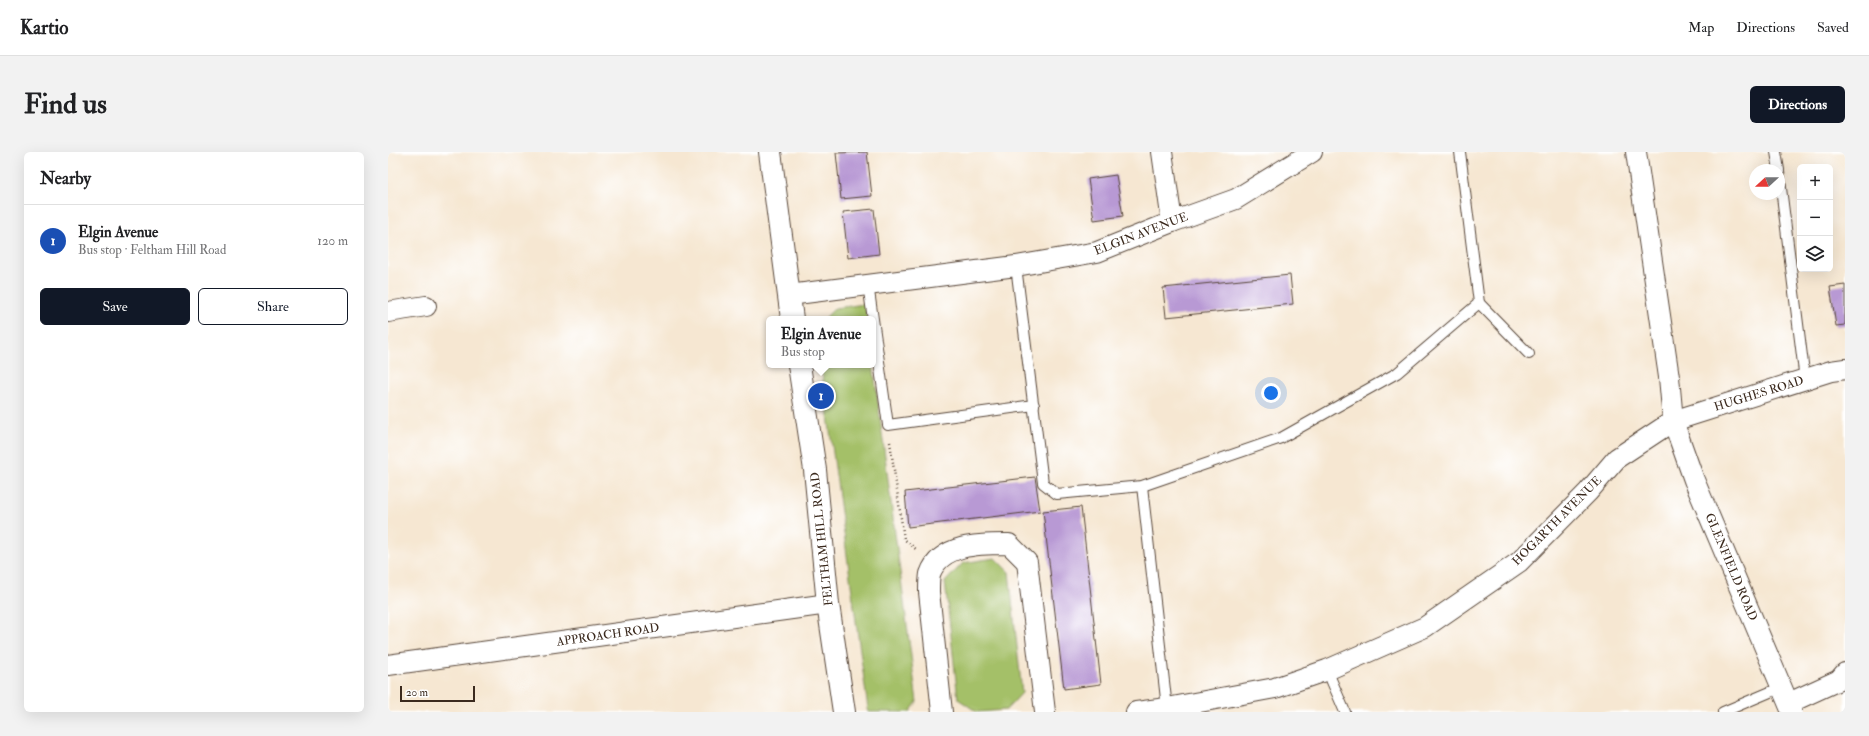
<!DOCTYPE html>
<html lang="en">
<head>
<meta charset="utf-8">
<style>
  :root { --surface:#fff; --page:#f2f2f2; --text:#202124; --muted:#757577; --line:#e0e0e0; --accent:#111827 }
  body { margin:0; font-family:"IM FELL Double Pica",serif; background:var(--page); color:var(--text) }
  .controls { position:absolute; right:12px; top:12px; display:grid; overflow:hidden; border-radius:6px; box-shadow:0 4px 16px #0002 }
  .controls button { width:36px; height:36px; display:grid; place-items:center; padding:0; border:0; border-bottom:1px solid var(--line); background:var(--surface); color:var(--text); font:20px sans-serif }
  .compass { position:absolute; left:1361px; top:12px; width:36px; height:36px; border-radius:50%; background:var(--surface); box-shadow:0 4px 16px #0002; rotate:249deg }
  .scale { position:absolute; left:12px; bottom:10px; width:75px; box-sizing:border-box; padding-left:4px; border:2px solid #3b2a1e; border-top:0; font-size:11px; line-height:14px; white-space:nowrap; color:#3b2a1e; -webkit-text-stroke:3px #fff; paint-order:stroke }
  .you { position:absolute; left:883px; top:241px; width:14px; height:14px; margin:-10px; border:3px solid #fff; border-radius:50%; background:#1a73e8; box-shadow:0 0 0 6px #1a73e833 }
  .badge { display:grid; place-items:center; width:26px; height:26px; border-radius:50%; background:var(--accent); color:#fff; font-size:13px; font-weight:700 }
  .pin { position:absolute; translate:-50% -50%; border:2px solid #fff; box-shadow:0 1px 4px #0006 }
  .popup { position:absolute; left:378px; top:164px; width:110px; height:52px; box-sizing:border-box; display:grid; place-content:center; border-radius:6px; background:var(--surface); filter:drop-shadow(0 1px 3px #0005); font-size:13px; white-space:nowrap; color:var(--muted) }
  .popup b { font-size:15px; color:var(--text) }
  .popup::after { content:''; position:absolute; left:50%; top:100%; margin-left:-8px; border:8px solid transparent; border-top-color:var(--surface) }
  .list { margin:0; padding:0; list-style:none }
  h2 { display:flex; justify-content:space-between; align-items:center; height:52px; margin:0; padding:0 16px; font-size:17px }
  h2 small { font-size:13px; font-weight:400; color:var(--muted) }
  .list li { display:grid; grid-template-columns:26px 1fr auto; gap:12px; align-items:center; box-sizing:border-box; height:72px; padding:0 16px; border-top:1px solid var(--line) }
  .list b { display:block; font-size:15px; white-space:nowrap }
  .list p { margin:0; font-size:13px; white-space:nowrap; color:var(--muted) }
  .list em { font-size:13px; font-style:normal; color:var(--muted) }
  .actions { display:flex; gap:8px; padding:12px 16px }
  .actions a { flex:1; padding:9px 0; border:1px solid var(--accent); border-radius:6px; text-align:center; font-size:14px; color:var(--accent) }
  .actions .main { background:var(--accent); color:#fff }
  .icon { flex:none; width:22px; height:22px; fill:none; stroke:currentColor; stroke-width:2; stroke-linecap:round; stroke-linejoin:round }
  .map { position:relative; flex:none; width:1457px; height:560px; overflow:hidden; border-radius:6px }
  header { display:flex; align-items:center; gap:24px; box-sizing:border-box; height:56px; padding:0 20px; background:var(--surface); border-bottom:1px solid var(--line) }
  header strong { font-size:19px }
  nav { display:flex; gap:22px; margin-inline-start:auto; font-size:14px }
  .intro { display:flex; align-items:center; justify-content:space-between; box-sizing:border-box; height:96px; padding:0 24px }
  h1 { margin:0; font-size:28px }
  .button { padding:10px 18px; border-radius:6px; background:var(--accent); color:#fff; font-size:14px; font-weight:700 }
  main { display:flex; gap:24px; padding:0 24px }
  aside { flex:1; background:var(--surface); border-radius:6px; box-shadow:0 4px 16px #0002 }
  .map>svg:first-child { display:block }
</style>
</head>
<body>
<header>
<strong>Kartio</strong>
<nav><a>Map</a><a>Directions</a><a>Saved</a></nav>
</header>
<div class="intro"><h1>Find us</h1><a class="button">Directions</a></div>
<main>
<aside>
<h2>Nearby<small></small></h2>
<ul class="list">
<li><span class="badge" style="background:#1a4fb4">1</span><div><b>Elgin Avenue</b><p>Bus stop · Feltham Hill Road</p></div><em>120 m</em></li>
</ul>
<div class="actions"><a class="main">Save</a><a>Share</a></div>
</aside>
<div class="map">
<svg width="1457" height="560" viewBox="0 0 1457 560">
  <rect width="100%" height="100%" fill="#fff"/>
  <filter id="ink" filterUnits="userSpaceOnUse"><feTurbulence type="fractalNoise" baseFrequency=".025" numOctaves="2"/><feDisplacementMap in="SourceGraphic" scale="8" xChannelSelector="R" yChannelSelector="G"/><feConvolveMatrix kernelMatrix="1 2 1 2 8 2 1 2 1" color-interpolation-filters="sRGB"/></filter>
  <filter id="wash" filterUnits="userSpaceOnUse"><feTurbulence type="fractalNoise" baseFrequency=".012" numOctaves="4" result="noise"/><feDisplacementMap in="SourceGraphic" scale="16" xChannelSelector="R" yChannelSelector="G"/><feGaussianBlur stdDeviation="0.9" result="paint"/><feColorMatrix in="noise" values="0 0 0 0 0 0 0 0 0 0 0 0 0 0 0 0 0 1.4 0 .05"/><feComposite in="paint" operator="in"/></filter>
  <g filter="url(#wash)">
    <rect width="100%" height="100%" fill="#f6e7d2"/>
    <g fill="#a4c067" stroke="#707542">
      <path d="M477,152L479,167H436L447,156Z"/>
      <path d="M485,212L529,550L522,560H481L480,557L433,213Z"/>
      <path d="M607,406L621,420L634,541L618,558L589,560L570,547L557,430L575,411Z"/>
    </g>
    <g id="blocks">
      <g fill="#b899d4">
        <path d="M479,0L484,44L453,47L448,1Z"/>
        <path d="M728,23L735,64L706,68L700,27Z"/>
        <path d="M486,57L491,102L460,106L455,60Z"/>
        <path d="M902,123L905,152L778,165L775,136Z"/>
        <path d="M1457,133V173L1448,174L1442,135Z"/>
        <path d="M647,325L652,359L520,375L517,340Z"/>
        <path d="M693,355L713,532L676,537L655,359Z"/>
      </g>
    </g>
  </g>
  <g filter="url(#ink)">
    <use href="#blocks" fill-opacity="0" stroke="#574639" stroke-width="1"/>
    <g fill="none" stroke-linecap="round" stroke-linejoin="round">
      <g stroke="#574639" stroke-width="12">
        <g id="service">
          <path d="M1388,0L1391,18"/>
          <path d="M1391,20L1417,228"/>
          <path d="M628,114L655,331L669,342L754,334L893,286L1009,221L1091,151L1072,0"/>
          <path d="M480,132L500,273L646,253"/>
          <path d="M1091,151L1141,202"/>
          <path d="M754,334L779,556"/>
          <path d="M939,518L957,560"/>
          <path d="M1335,560L1394,535"/>
        </g>
      </g>
      <g stroke="#574639" stroke-width="22">
        <g id="minor">
          <path d="M774,0L784,70"/>
          <path d="M401,143L628,114L709,100L784,70L848,47L924,0"/>
          <path d="M0,160L38,154"/>
          <path d="M0,513L440,452"/>
          <path d="M1401,551L1451,528L1457,521"/>
          <path d="M554,560L541,440C541,435 541,427 542,422C553,391 594,392 621,392L639,410L657,560"/>
          <path d="M748,560L779,556L887,536L939,518L1037,475L1131,410L1200,340L1229,306L1285,269L1281,225L1248,0"/>
          <path d="M1404,560L1306,328L1285,269L1443,219L1457,217"/>
        </g>
      </g>
      <g stroke="#574639" stroke-width="24">
        <g id="tertiary">
          <path d="M382,0L404,167"/>
          <path d="M411,213L427,318L440,452L456,560"/>
        </g>
      </g>
      <path stroke="#574639" stroke-width="2.5" stroke-dasharray="1 3" stroke-linecap="butt" d="M502,290L516,387L529,398"/>
      <use href="#service" stroke="#fff" stroke-width="10"/>
      <use href="#minor" stroke="#fff" stroke-width="20"/>
      <use href="#tertiary" stroke="#fff" stroke-width="22"/>
    </g>
  </g>
  <g text-anchor="middle" dominant-baseline="central" stroke-width="3" stroke-linejoin="round" paint-order="stroke">
    <g font-size="12" fill="#3b2a1e" stroke="#fff">
      <text transform="translate(753 82) rotate(-21)">ELGIN AVENUE</text>
      <text transform="translate(1371 242) rotate(-17)">HUGHES ROAD</text>
      <text transform="translate(1169 369) rotate(-45)">HOGARTH AVENUE</text>
      <text transform="translate(434 387) rotate(-96)">FELTHAM HILL ROAD</text>
      <text transform="translate(1343 415) rotate(67)">GLENFIELD ROAD</text>
      <text transform="translate(220 483) rotate(-8)">APPROACH ROAD</text>
    </g>
  </g>
</svg>
<div class="controls">
<button>+</button>
<button>−</button>
<button><svg class="icon" aria-label="layers" viewBox="0 0 24 24"><path d="M12 4l9 5-9 5-9-5zM3 14l9 5 9-5"/></svg></button>
</div>
<svg class="compass" viewBox="-18 -18 36 36"><path d="M0-13l5 13h-10z" fill="#e53935"/><path d="M0 13l5-13h-10z" fill="#757577"/></svg>
<div class="scale">20 m</div>
<div class="you"></div>
<div class="pin badge" style="left:433px;top:244px;background:#1a4fb4">1</div>
<div class="popup"><b>Elgin Avenue</b>Bus stop</div>
</div>
</main>
</body>
</html>
